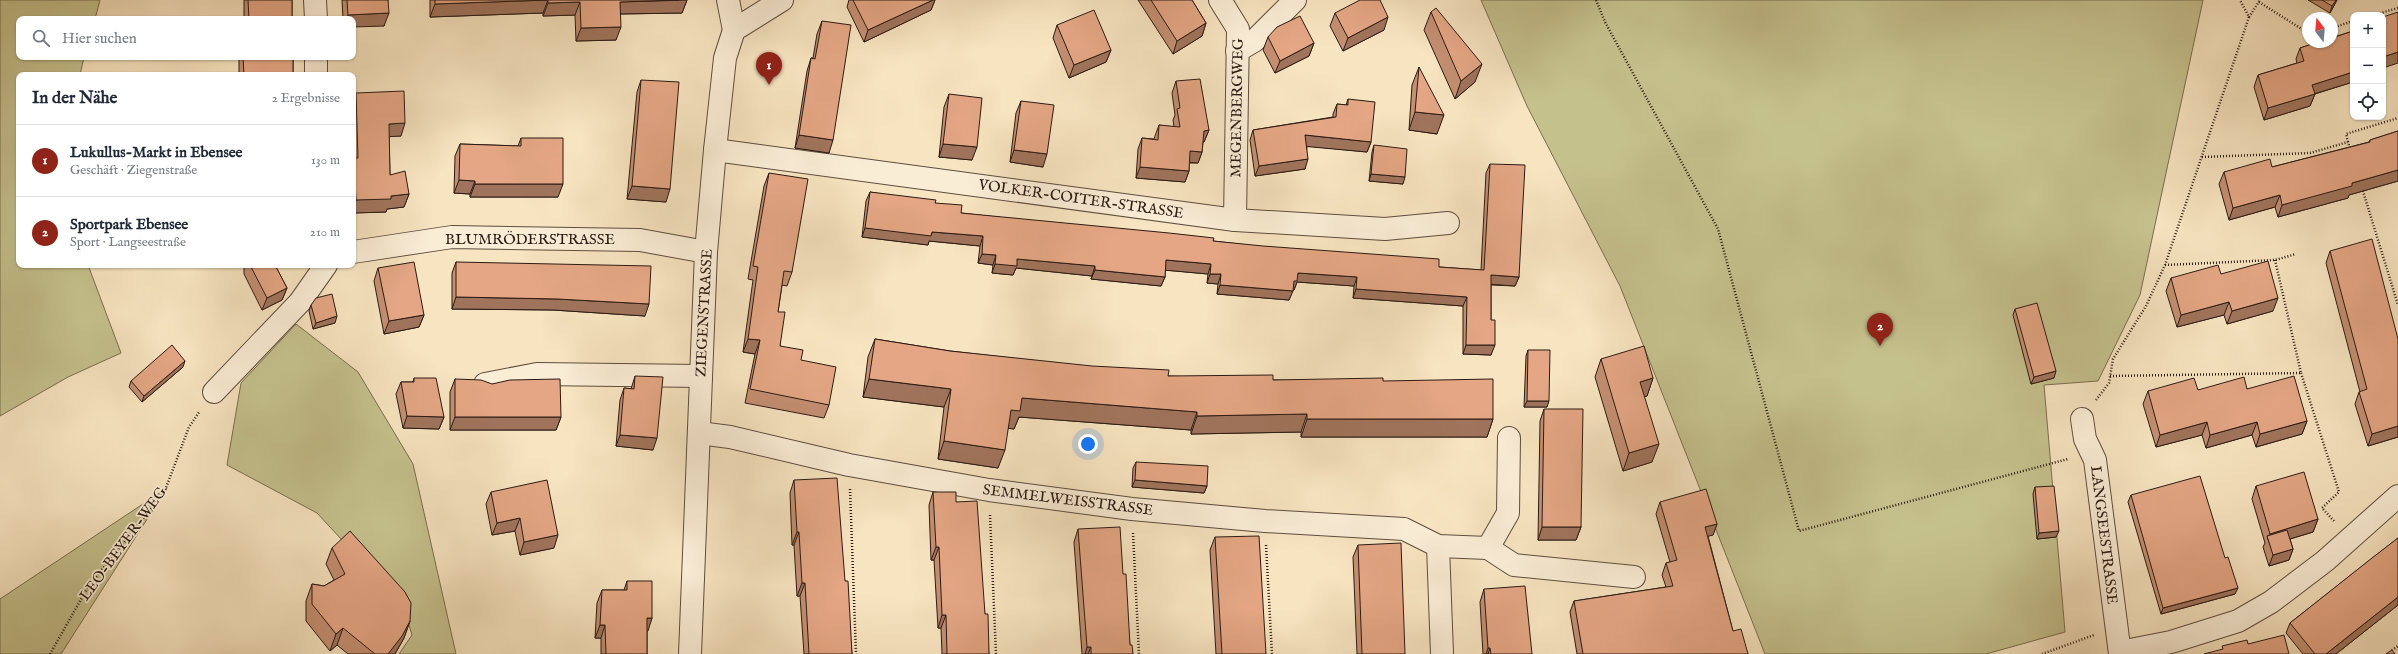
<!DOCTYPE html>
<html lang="de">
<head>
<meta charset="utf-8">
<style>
  :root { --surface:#fff; --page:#f2f2f3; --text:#1f2937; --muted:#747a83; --line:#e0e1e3; --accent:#8f2418 }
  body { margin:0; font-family:"IM FELL English",serif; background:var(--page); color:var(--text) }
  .controls { position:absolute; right:12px; top:12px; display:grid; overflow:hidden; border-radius:8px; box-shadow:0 1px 3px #0004 }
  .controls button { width:36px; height:36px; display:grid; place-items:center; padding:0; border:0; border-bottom:1px solid var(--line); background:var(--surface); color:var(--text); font:20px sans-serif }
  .compass { position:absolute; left:2302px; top:12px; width:36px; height:36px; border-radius:50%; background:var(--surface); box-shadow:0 1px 3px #0004; rotate:344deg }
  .you { position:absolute; left:1088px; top:444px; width:14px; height:14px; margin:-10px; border:3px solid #fff; border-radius:50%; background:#1a73e8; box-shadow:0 0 0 6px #1a73e833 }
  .badge { display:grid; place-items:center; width:26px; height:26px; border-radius:50%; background:var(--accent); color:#fff; font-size:13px; font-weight:700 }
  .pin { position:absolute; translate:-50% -33px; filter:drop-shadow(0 1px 2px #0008) }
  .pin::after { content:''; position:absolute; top:21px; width:14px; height:12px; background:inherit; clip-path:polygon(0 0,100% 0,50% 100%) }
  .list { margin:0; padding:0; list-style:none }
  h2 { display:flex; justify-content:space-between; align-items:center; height:52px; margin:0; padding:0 16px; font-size:17px }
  h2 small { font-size:13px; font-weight:400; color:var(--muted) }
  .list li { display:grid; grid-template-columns:26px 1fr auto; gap:12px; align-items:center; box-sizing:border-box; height:72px; padding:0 16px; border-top:1px solid var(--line) }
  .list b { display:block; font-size:15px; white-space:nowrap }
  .list p { margin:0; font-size:13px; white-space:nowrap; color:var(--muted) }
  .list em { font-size:13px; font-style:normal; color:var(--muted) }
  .icon { flex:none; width:22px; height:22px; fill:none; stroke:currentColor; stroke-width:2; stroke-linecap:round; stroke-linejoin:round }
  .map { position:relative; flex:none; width:2398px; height:654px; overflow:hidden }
  .search { position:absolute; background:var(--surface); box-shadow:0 1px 3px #0004; left:16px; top:16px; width:340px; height:44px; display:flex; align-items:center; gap:10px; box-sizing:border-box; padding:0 14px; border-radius:8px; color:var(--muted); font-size:15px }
  .panel { position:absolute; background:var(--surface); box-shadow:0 1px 3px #0004; left:16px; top:72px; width:340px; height:196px; border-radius:8px }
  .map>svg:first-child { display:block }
</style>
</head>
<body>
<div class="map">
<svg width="2398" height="654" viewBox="0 0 2398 654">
  <rect width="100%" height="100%" fill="#f7e4c0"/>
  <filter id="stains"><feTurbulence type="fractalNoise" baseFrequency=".005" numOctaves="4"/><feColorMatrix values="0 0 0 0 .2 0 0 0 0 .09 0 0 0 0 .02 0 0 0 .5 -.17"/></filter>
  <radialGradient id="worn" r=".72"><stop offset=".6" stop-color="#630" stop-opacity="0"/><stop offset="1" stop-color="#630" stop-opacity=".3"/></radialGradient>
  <g fill="#c5c18d" stroke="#786e50">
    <path d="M0,0H100L95,19H19V57H84L80,75H19V265H88L121,353L68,377L0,416Z"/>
    <path d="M1481,0H2203L2140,295L2098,381L2044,385L2065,632L1986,654H1765L1620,286L1527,106Z"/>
    <path d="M296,324L358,372L413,464L456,654H399L412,635L403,606L317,513L227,465L241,383Z"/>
    <path d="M167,488L61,654H0V599Z"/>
  </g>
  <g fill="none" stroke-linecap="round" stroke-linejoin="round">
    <g stroke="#5e4d3f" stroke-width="24">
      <g id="minor">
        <path d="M315,0L316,19"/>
        <path d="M728,0L734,30"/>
        <path d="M1220,0L1238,29L1235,220"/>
        <path d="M1237,51L1254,41L1295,0"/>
        <path d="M316,57V75"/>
        <path d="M715,150L1235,220L1385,229L1448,223"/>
        <path d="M353,252L452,237L640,240L706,252"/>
        <path d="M485,384L537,374L701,376"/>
        <path d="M214,392L300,302L326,265"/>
        <path d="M2082,419L2085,439L2095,460L2120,654"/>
        <path d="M699,433L730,437L849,465L989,490L1132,509L1265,521L1404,529L1438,546L1488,548"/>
        <path d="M1509,438L1508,513L1488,548L1514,565L1634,577"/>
        <path d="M1438,546L1442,654"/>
        <path d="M2120,652L2171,642L2238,621L2271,602L2325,561L2398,496"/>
        <path d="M690,654L706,252L715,150L725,58L734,30L782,0"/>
      </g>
    </g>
    <g stroke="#2b1b14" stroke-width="2.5" stroke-dasharray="1 2" stroke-linecap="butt">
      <path d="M1596,0L1605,22L1718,229L1799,531L2068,459"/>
      <path d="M2259,2L2308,33"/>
      <path d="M2374,15L2398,8"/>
      <path d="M2249,17L2260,0"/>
      <path d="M2332,28L2353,21"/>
      <path d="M2348,142L2346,134L2398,118"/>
      <path d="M2202,157L2310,153L2348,142L2350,149"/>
      <path d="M2362,188L2398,305"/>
      <path d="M2165,265L2275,260L2296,254"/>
      <path d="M2301,373L2339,492L2322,508L2334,521"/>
      <path d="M2110,376L2301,373L2275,260"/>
      <path d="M2096,400L2109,383L2113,359L2146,306L2165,265L2249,17L2240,0"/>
      <path d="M850,489L856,654"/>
      <path d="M990,515L996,654"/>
      <path d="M1133,533L1139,654"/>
      <path d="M1266,545L1272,654"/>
      <path d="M50,654L88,587L164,493L189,427L200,411"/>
      <path d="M2042,654L2094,635"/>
      <path d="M2387,654L2398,646"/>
    </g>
    <use href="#minor" stroke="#faedd6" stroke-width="22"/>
  </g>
  <g fill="#c48f72" stroke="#2b1b14">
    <rect x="244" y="0" width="48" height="19"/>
    <path d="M342,0H388L384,26L353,19H343Z"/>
    <path d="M430,0H687L682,13L620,14L616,40L576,41L575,15L543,16V13L430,17Z"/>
    <path d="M849,0H935L931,10L864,42L847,7Z"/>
    <path d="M1138,0H1192L1206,23L1202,36L1173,54Z"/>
    <path d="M2308,0H2337L2330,13Z"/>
    <path d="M1431,12L1475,82L1455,99L1424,30Z"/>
    <path d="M1335,13L1384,30L1343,51L1330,26Z"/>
    <path d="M822,21L829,153L795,148L807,71L811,58H813L817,34Z"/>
    <path d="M1057,25L1111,50L1106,62L1069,78L1053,38Z"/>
    <path d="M2353,31V82L2315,94L2310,106L2264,120L2254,87L2258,75L2297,63L2296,59L2300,48Z"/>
    <path d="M1268,37L1314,43L1309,56L1275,73L1263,50Z"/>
    <rect x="239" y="57" width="54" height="18"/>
    <path d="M1419,67L1437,134L1409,130L1412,85Z"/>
    <path d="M641,80L666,202L627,199L637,92Z"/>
    <path d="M1176,81L1209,130L1204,142H1203L1202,152L1198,163H1189V171L1185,182L1136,178L1138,149L1142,138L1154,139L1155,136L1159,125L1174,127L1173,120L1175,115L1172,93Z"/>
    <path d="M356,93L401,136H389L390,175L409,194L404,207L387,209L386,212L353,213V100Z"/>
    <path d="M949,94L972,160L939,157L944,107Z"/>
    <path d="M1348,99L1371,142L1367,152L1307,146L1305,169L1255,176L1250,140L1253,130L1333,117V114L1337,104L1346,105Z"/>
    <path d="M1021,101L1043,167L1010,162L1016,113Z"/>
    <path d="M2398,131V181L2349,195L2348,198L2278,217L2275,207L2229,220L2219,184L2224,172L2272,167L2369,142L2370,140Z"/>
    <path d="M521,138L558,197H470V194L454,193L455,156L460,144L518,146Z"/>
    <path d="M1374,145L1403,184L1369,181L1372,152Z"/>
    <path d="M1490,164L1519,277L1515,286L1491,285V355L1463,354V306L1353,298L1354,286L1297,282L1294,290H1293L1289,300L1217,294L1218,284L1207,283L1208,274L1165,270V277L1161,286L1091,279L1092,276L1016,268L1013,275L992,273L993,265L978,263L980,246L929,241L928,245L862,237L866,201L870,192L935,203L961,213L1213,241L1439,267L1481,270L1486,173Z"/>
    <path d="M769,173L792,272L787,286L782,285L778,312L780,346L801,360L829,405L824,418L745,403L755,354L743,352L753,280L748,279L764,186Z"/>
    <path d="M2330,251L2398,339V437L2368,446L2355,404L2359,392H2360L2326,263Z"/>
    <path d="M456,262L645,316L553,310L452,309V273Z"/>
    <path d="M244,265H275L287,288L282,300L262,310L244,274Z"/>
    <path d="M378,268L424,315L419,327L384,334L374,281Z"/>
    <path d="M2221,274L2273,311L2227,324L2224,315L2177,327L2166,291L2171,278Z"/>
    <path d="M311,305L335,323L313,329L309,311Z"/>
    <path d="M2015,309L2054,378L2031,384L2013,315Z"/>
    <path d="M875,339L950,351L1168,376L1273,380L1383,381L1493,419L1487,437H1301V432L1191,434V430L1019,417L1014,429L1008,428L998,468L938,459L944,407L863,397L868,357Z"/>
    <path d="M1528,350L1547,407H1524L1526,356Z"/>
    <path d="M1601,359L1653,378L1647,396L1644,397L1652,462L1623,471L1595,377Z"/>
    <path d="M183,367L142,402L129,387L131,381Z"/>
    <path d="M635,376L653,450L616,446L620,400L624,388L631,389Z"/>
    <path d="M414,378L444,417L439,429L403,428L396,394L401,382H413Z"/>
    <path d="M455,379L561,417L556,430H450V392Z"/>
    <path d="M2247,389L2307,421L2302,434L2256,447L2252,435L2206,448L2202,435L2156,447L2143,404L2148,391Z"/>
    <path d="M1544,409L1581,527L1576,540H1538L1540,421Z"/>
    <path d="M1136,462L1207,486L1204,493L1132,487L1133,468Z"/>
    <path d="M794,480L845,581L852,654H804L800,596H797L794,545H792L790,493Z"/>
    <path d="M2256,486L2318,519L2313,532L2290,539L2293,549L2289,560L2269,566L2263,547L2265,543L2252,499Z"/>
    <path d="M2035,487L2056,537L2037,539L2033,494Z"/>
    <path d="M491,492L554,548L520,555L515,531L492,535L486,504Z"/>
    <path d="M933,492L956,502L985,614L989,654H942L941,628H938L934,560H931L929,505Z"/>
    <path d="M2131,495L2235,594L2161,614L2128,502Z"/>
    <path d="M1660,502L1717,524L1713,535L1708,536L1733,631L1748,654H1577L1570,612L1574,601L1666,587L1662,575L1666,563L1670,562L1656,514Z"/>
    <path d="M1078,529L1123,574L1130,645L1133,654H1082L1074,542Z"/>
    <path d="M1215,537L1266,654H1216L1210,550Z"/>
    <path d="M2398,538V605L2336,654H2303L2286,633L2290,623Z"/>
    <path d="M1358,545L1405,654H1357L1353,557Z"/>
    <path d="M332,548L410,621L404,638L395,654H348L337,645L330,651L306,621V601L312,584L324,586L334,580L326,564Z"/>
    <path d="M627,581L652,618L647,631V654H601V638H595L597,603L602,590H624Z"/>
    <path d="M1484,589L1532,654H1483L1480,602Z"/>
  </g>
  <g fill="#a0745c" stroke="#2b1b14">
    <path d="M548,0L543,13L430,17L435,4Z"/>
    <path d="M687,0L682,13L615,14L620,2Z"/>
    <path d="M933,0H935L931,10L864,42L868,30Z"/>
    <path d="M2336,0H2337L2330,13L2332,6Z"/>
    <path d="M580,2L575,15L543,16L548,3Z"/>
    <path d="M389,13L384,26L353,27V19H346L348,15Z"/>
    <path d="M1388,17L1384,30L1343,51L1348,38Z"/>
    <path d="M1206,23L1202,36L1173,54L1177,41Z"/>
    <path d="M621,27L616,40L576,41L581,28Z"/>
    <path d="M1314,43L1309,56L1275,73L1280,61Z"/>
    <path d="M1111,50L1106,62L1069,78L1074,65Z"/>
    <path d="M2398,52V63L2383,68V57Z"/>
    <path d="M1482,64L1475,82L1455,99L1461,81Z"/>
    <path d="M2353,72V82L2307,96L2312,85Z"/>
    <path d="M2315,94L2310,106L2264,120L2268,108Z"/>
    <path d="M1415,112L1444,115L1437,134L1409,130Z"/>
    <path d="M405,123L401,136L384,137L389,124Z"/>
    <path d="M1209,130L1204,142H1200L1204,131Z"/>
    <path d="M799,135L833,140L829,153L795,148Z"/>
    <path d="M1305,135L1371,142L1367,152L1301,146Z"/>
    <path d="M943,144L977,147L972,160L939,157Z"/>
    <path d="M1014,150L1047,154L1043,167L1010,162Z"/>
    <path d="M1190,151L1202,152L1198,163L1186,162Z"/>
    <path d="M1308,159L1305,169L1255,176L1259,166Z"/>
    <path d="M1140,167L1189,171L1185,182L1136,178Z"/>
    <path d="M2398,170V181L2349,195L2348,198L2278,217L2282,205L2352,183Z"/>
    <path d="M1371,174L1405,177L1403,184L1369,181Z"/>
    <path d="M459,180L475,181L470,194L454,193Z"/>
    <path d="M475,184H563L558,197H470Z"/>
    <path d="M632,186L670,189L666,202L627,199Z"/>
    <path d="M409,194L404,207L387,209L386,212L353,213V207L356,200Z"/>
    <path d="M2280,195L2275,207L2229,220L2233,208Z"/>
    <path d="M865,228L932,232L983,236L980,246L929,241L928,245L862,237Z"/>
    <path d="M982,254L996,255L993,265L978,263Z"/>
    <path d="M1017,259L1095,266L1092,276L1016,268L1013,275L992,273L995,264Z"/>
    <path d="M1166,260L1211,264L1208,274L1163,270Z"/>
    <path d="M1095,270L1165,277L1161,286L1091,279Z"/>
    <path d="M1298,273L1357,277L1354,286L1297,282L1294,290H1290L1294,281Z"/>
    <path d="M1210,274H1221L1218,284L1207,283Z"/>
    <path d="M1491,275L1519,277L1515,286L1488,284Z"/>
    <path d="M1220,285L1293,291L1289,300L1217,294Z"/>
    <path d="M287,288L282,300L262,310L267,298Z"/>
    <path d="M1356,289L1467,297L1463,306L1353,298Z"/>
    <path d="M456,297L557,299L649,304L645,316L553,310L452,309Z"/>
    <path d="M2278,298L2273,311L2227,324L2232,311Z"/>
    <path d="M2229,302L2224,315L2177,327L2181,315Z"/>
    <path d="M424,315L419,327L384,334L389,321Z"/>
    <path d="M337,316L335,323L313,329L316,323Z"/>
    <path d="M748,339L760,340L755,354L743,352Z"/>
    <path d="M1466,345H1495L1491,355L1463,354Z"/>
    <path d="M185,361L183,367L142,402L144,396Z"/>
    <path d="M2056,371L2054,378L2031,384L2034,377Z"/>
    <path d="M1653,378L1647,396L1633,400L1640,382Z"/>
    <path d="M869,379L951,389L944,407L863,397Z"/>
    <path d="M1022,398L1197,412L1191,430L1019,417L1014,429L1005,428L1011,410Z"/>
    <path d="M1527,401H1549L1547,407H1524Z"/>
    <path d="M1307,414L1301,432L1191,434L1197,416Z"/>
    <path d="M407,416L444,417L439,429L403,428Z"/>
    <path d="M455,417H561L556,430H450Z"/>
    <path d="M1307,419H1493L1487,437H1301Z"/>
    <path d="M2307,421L2302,434L2256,447L2260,434Z"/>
    <path d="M2207,422L2202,435L2156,447L2160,435Z"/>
    <path d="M2257,422L2252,435L2206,448L2210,435Z"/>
    <path d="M2398,426V437L2368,446L2372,434Z"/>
    <path d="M620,435L657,438L653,450L616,446Z"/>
    <path d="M944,441L1005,450L998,468L938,459Z"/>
    <path d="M1659,444L1652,462L1623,471L1629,453Z"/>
    <path d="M1135,480L1207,486L1204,493L1132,487Z"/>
    <path d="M520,518L515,531L492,535L497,523Z"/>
    <path d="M2318,519L2313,532L2270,545L2268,539L2270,534Z"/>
    <path d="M1717,524L1713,535L1701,538L1705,527Z"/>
    <path d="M1542,527H1581L1576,540H1538Z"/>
    <path d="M2059,531L2056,537L2037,539L2039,533Z"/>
    <path d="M797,532H799L794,545H792Z"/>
    <path d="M558,535L554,548L520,555L524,542Z"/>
    <path d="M936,547H939L934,560H931Z"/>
    <path d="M2293,549L2289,560L2269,566L2273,555Z"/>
    <path d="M802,583H805L800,596H797Z"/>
    <path d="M2238,588L2235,594L2161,614L2163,608Z"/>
    <path d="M2398,597V605L2336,654H2326Z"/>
    <path d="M942,615H946L941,628H938Z"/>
    <path d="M647,618H652L648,631H643Z"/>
    <path d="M410,621L404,638L396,652L395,654H388Z"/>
    <path d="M600,625H605L601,638H595Z"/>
    <path d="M343,628L337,645L330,651L336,634Z"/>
    <path d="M1087,647H1091L1088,654H1085Z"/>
    <path d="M1488,648H1490L1488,654H1486Z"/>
  </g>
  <g fill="#e4a684" stroke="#2b1b14">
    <path d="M248,0H292V19H249Z"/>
    <path d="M347,0H388L389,13L348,15Z"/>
    <path d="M435,0H679L620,2L621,27L581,28L580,2L548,3V0L435,4Z"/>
    <path d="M853,0H933L868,30Z"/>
    <path d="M1151,0H1192L1206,23L1177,41Z"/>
    <path d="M1360,0H1380L1388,17L1348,38L1335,13Z"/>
    <path d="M2322,0H2336L2332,6Z"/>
    <path d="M1436,8L1482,64L1461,81L1431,12Z"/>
    <path d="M1094,10L1111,50L1074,65L1057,25Z"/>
    <path d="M2398,12V52L2383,57V17Z"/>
    <path d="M1300,16L1314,43L1280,61L1268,37L1277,27Z"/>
    <path d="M822,21L851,25L833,140L799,135L811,58L815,59Z"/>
    <path d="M2353,31V72L2312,85L2315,94L2268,108L2258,75L2304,61L2300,48L2318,42H2332V38Z"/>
    <path d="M243,57H293V75H244Z"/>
    <path d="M1419,67L1444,115L1415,112Z"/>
    <path d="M1200,79L1209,130L1204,131L1202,152L1190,151L1189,171L1140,167L1142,138L1158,140L1159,125L1180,127L1177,109L1180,108L1176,81Z"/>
    <path d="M641,80L679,82L670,189L632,186Z"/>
    <path d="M404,91L405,123L389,124L390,175L405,171L409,194L391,196V199L356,200L354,158H358L356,93Z"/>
    <path d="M949,94L982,98L977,147L943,144Z"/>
    <path d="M1348,99L1375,102L1371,142L1305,135L1308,159L1259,166L1253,130L1336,117L1337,104L1348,105Z"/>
    <path d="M1021,101L1054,105L1047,154L1014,150Z"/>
    <path d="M2398,131V170L2352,183V186L2282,205L2280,195L2233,208L2224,172L2270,159L2272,167L2370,142V140Z"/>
    <path d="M521,138H563V184H475V181L459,180L460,144L521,146Z"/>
    <path d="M1374,145L1407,149L1405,177L1371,174Z"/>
    <path d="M1490,164L1525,165L1519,277L1491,275V320H1495V345H1466L1467,297L1356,289L1357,277L1298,273L1297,281H1294L1293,291L1220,285L1221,274H1210L1211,264L1166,260L1165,277L1095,270V266L1017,259V266L995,264L996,255L982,254L983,236L932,232L931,236L865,228L870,192L936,200L935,203L962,205L961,213L1169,233L1214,238L1213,241L1263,246L1439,259V267L1484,270Z"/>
    <path d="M769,173L808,179L792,272L784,271L778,312H785L780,346L803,350L801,360L836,367L829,405L750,389L760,340L748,339L758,267L753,266Z"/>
    <path d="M2372,239L2398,339V426L2372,434L2359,392L2367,389L2330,251Z"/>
    <path d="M2268,261L2278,298L2232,311L2229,302L2181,315L2171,278L2218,265L2221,274Z"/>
    <path d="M414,262L424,315L389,321L378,268Z"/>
    <path d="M456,262L651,266L649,304L557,299L456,297Z"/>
    <path d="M250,265H275L287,288L267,298Z"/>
    <path d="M332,294L337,316L316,323L311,305L316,298Z"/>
    <path d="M2037,303L2056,371L2034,377L2015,309Z"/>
    <path d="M875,339L950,351L1092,366L1169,370L1168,376L1273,375V380L1383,378V381L1493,379V419H1307V414L1197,416V412L1022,398L1020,411L1011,410L1005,450L944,441L951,389L869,379Z"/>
    <path d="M172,345L185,361L144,396L131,381Z"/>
    <path d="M1644,346L1653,378L1640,382L1659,444L1629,453L1601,359Z"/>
    <path d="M1528,350H1550L1549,401H1527Z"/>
    <path d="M635,376L663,377L657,438L620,435L624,388L634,389Z"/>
    <path d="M2294,376L2307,421L2260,434L2257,422L2210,435L2207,422L2160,435L2148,391L2194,378L2198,390L2244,377L2247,389Z"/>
    <path d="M414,378H436L444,417L407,416L401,382H414Z"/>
    <path d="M455,379L481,380L492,384L510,380L560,379L561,417H455Z"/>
    <path d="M1544,409H1583L1581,527H1542Z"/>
    <path d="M1136,462L1208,466L1207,486L1135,480Z"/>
    <path d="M2304,472L2318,519L2270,534L2256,486Z"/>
    <path d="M2200,476L2225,558L2228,557L2238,588L2163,608L2131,495Z"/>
    <path d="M837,478L845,581H848L852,654H809L805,583H802L799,532H797L794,480Z"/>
    <path d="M547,480L558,535L524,542L520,518L497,523L491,492Z"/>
    <path d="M2054,486L2059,531L2039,533L2035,487Z"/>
    <path d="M1706,489L1717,524L1705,527L1733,631L1741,629L1748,654H1583L1574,601L1673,586L1666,563L1677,560L1660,502Z"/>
    <path d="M933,492H956V502L977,501L985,614H988L989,654H947L946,615H942L939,547H936Z"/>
    <path d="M1120,527L1123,574H1126L1130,645H1132L1133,654H1091V647H1087L1078,529Z"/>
    <path d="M2287,530L2293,549L2273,555L2267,536Z"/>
    <path d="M350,531L405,592L411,603L410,621L402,636L388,654H375L343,628L336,634L312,604V584L324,586L345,574L332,548Z"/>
    <path d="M1259,536L1266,654H1222L1215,537Z"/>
    <path d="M2398,538V597L2326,654H2315L2290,623L2372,558Z"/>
    <path d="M1401,543L1405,654H1362L1358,545Z"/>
    <path d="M627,581H652V618H647V654H606L605,625H600L602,590H627Z"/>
    <path d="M1525,586L1532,654H1491L1490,648H1488L1484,589Z"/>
    <path d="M2284,635L2289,654H2204L2223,649L2222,646L2247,640L2248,644Z"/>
    <path d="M2392,650L2395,654H2386Z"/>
  </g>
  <g text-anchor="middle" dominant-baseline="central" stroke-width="3.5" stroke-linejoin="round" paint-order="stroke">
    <g font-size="15" fill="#2b1b14" stroke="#faedd6">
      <text transform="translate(1237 108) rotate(-89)">MEGENBERGWEG</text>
      <text transform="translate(1081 199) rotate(8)">VOLKER-COITER-STRASSE</text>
      <text x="530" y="239">BLUMRÖDERSTRASSE</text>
      <text transform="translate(704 313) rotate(-87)">ZIEGENSTRASSE</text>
      <text transform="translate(1068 500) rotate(7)">SEMMELWEISSTRASSE</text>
      <text transform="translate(2104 535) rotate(83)">LANGSEESTRASSE</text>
      <text transform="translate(123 544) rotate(-54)">LEO-BEYER-WEG</text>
    </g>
  </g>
  <rect width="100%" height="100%" filter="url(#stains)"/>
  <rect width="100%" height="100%" fill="url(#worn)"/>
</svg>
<div class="controls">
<button>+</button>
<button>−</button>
<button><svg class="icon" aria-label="locate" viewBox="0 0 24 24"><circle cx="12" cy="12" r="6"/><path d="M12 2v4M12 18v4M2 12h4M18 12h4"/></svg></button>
</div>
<svg class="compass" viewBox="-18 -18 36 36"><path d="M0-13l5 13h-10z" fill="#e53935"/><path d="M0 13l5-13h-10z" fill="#747a83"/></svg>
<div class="you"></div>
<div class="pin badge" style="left:769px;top:85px">1</div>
<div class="pin badge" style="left:1880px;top:346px">2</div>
<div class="search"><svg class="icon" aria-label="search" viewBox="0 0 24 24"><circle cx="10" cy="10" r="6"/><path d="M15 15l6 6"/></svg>Hier suchen</div>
<section class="panel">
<h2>In der Nähe<small>2 Ergebnisse</small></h2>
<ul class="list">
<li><span class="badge">1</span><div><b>Lukullus-Markt in Ebensee</b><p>Geschäft · Ziegenstraße</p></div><em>130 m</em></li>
<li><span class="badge">2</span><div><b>Sportpark Ebensee</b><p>Sport · Langseestraße</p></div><em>210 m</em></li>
</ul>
</section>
</div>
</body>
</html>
